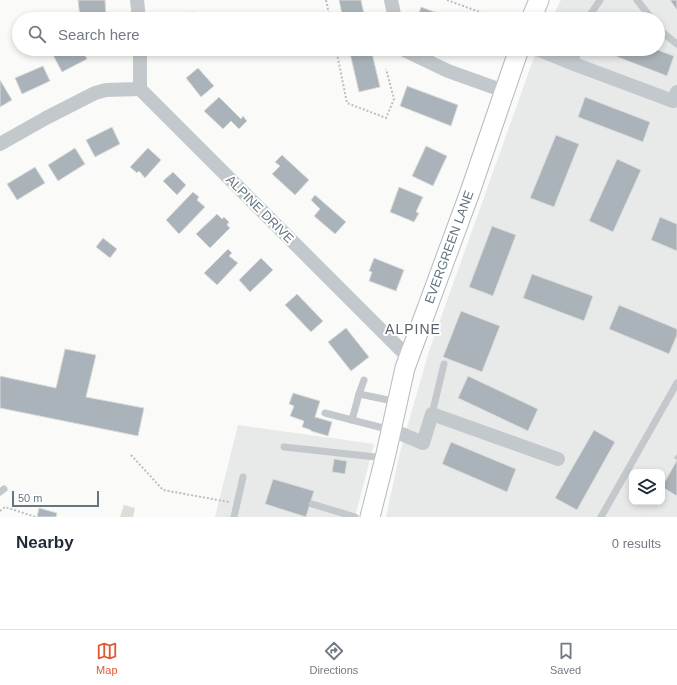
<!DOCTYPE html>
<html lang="en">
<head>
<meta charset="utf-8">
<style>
  :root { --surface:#fff; --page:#f6f6f7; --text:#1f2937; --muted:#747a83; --line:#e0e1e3; --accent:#e4572e }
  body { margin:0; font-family:Helvetica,sans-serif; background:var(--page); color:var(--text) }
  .controls { position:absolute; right:12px; bottom:12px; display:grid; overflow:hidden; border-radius:8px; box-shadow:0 2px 6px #0003 }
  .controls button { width:36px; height:36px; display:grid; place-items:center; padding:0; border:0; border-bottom:1px solid var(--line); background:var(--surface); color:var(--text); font:20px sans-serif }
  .scale { position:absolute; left:12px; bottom:10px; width:87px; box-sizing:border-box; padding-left:4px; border:2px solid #657683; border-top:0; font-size:11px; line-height:14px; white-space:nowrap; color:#657683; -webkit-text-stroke:3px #fff; paint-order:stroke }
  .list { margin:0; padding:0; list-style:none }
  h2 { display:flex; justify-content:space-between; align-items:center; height:52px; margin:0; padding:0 16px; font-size:17px }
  h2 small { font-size:13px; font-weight:400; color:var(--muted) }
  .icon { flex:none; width:22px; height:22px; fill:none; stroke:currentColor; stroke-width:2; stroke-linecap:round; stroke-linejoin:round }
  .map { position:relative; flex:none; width:677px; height:517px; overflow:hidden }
  .search { position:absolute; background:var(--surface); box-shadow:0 2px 6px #0003; left:12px; right:12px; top:12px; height:44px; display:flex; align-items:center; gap:10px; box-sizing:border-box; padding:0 14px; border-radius:22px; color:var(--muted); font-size:15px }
  .sheet { height:112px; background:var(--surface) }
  nav { display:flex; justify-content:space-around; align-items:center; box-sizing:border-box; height:56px; border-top:1px solid var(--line); background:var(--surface); font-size:11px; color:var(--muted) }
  nav a { display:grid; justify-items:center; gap:2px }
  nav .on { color:var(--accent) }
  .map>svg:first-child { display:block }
</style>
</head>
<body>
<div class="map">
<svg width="677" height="517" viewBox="0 0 677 517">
  <rect width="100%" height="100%" fill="#fafaf8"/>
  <g fill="#e8e9e9" fill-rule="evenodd">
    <path d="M561,0H677V517H386L400,452L429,351L537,49H658V19H551ZM632,472H662V502H632Z"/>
    <path d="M238,425L374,444L355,517H215Z"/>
  </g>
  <path fill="#dadfd7" d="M124,505L135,508L133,517H120Z"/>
  <g fill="#aab3b9" stroke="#dcdcda">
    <path d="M78,0H105L106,16L80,18Z"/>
    <path d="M339,0H361L365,19H343Z"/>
    <path d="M670,0H677V10Z"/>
    <path d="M421,7L453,19H417Z"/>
    <path d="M194,12V19H173L172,14Z"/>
    <path d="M65,49H82L87,59L62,72L53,55Z"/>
    <path d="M349,49H371L380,87L359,92Z"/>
    <path d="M602,49H655L674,56L667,76L602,51Z"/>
    <path d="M43,66L50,81L22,94L15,78Z"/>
    <path d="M198,68L214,86L201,97L186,78Z"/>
    <path d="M0,80L12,100L0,107Z"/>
    <path d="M407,86L458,105L451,126L400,106Z"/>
    <path d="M219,97L241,119L243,116L247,121L239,129L231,121L223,129L204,111Z"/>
    <path d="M585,97L650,122L643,142L578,117Z"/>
    <path d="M112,127L120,144L95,157L86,140Z"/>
    <path d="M556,135L579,144L554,207L530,198Z"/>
    <path d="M426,146L447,156L433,186L412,176Z"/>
    <path d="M75,148L85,164L58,181L48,165Z"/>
    <path d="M148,148L161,160L145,178L139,171L137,173L130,167Z"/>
    <path d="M282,155L309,180L295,195L272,174L280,166L275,162Z"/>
    <path d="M617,159L641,170L613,232L589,221Z"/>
    <path d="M35,167L45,183L17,200L7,184Z"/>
    <path d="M173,172L186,185L177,195L163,181Z"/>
    <path d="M399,187L423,197L416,212L419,213L414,222L390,212Z"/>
    <path d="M193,192L199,197L197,200L205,207L179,234L166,220Z"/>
    <path d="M315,195L346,222L335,234L314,216L320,209L311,200Z"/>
    <path d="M217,214L222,219L224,217L229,222L227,225L230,228L210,248L196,234Z"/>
    <path d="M660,217L677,224V251L651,240Z"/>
    <path d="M492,226L516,235L493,296L469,287Z"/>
    <path d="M103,238L117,249L110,258L96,247Z"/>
    <path d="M228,249L232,253L229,256L238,263L217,285L204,273Z"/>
    <path d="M261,258L273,270L250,292L239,280Z"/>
    <path d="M374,258L404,270L396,291L369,281L372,272L369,271Z"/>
    <path d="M532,274L593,296L584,321L523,298Z"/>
    <path d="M297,294L323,321L311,332L285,305Z"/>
    <path d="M619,305L677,329V335L669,354L609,329Z"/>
    <path d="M461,311L500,326L482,372L443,357Z"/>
    <path d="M346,328L369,357L351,371L328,342Z"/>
    <path d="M65,349L96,355L86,397L144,408L138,436L0,408V376L56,388Z"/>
    <path d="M468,376L538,409L528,431L458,398Z"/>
    <path d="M293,393L320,401L315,417L332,422L328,436L311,431V430L302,427L304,421L290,416L294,406L289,404Z"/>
    <path d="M594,430L615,442L577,510L555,498Z"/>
    <path d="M451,442L516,469L507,492L442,464Z"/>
    <path d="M677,454V496L662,487L677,460L674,458Z"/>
    <path d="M334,459L347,461L345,474L332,472Z"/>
    <path d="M273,479L314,491L306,517L265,504Z"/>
    <path d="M39,508L57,513L56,517H37Z"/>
  </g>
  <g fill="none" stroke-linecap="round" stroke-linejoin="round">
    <g stroke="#b3babf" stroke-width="21">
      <g id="secondary">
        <path d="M531,19L539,0"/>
        <path d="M370,517L385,458L405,368L470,192L519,49"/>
      </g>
    </g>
    <g stroke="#bbbfc2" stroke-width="2" stroke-dasharray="2 2" stroke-linecap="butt">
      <path d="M326,0L330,19"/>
      <path d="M447,0L496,18"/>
      <path d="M336,49L347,103L386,118L394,99L386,69"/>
      <path d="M131,455L163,490L229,502"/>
      <path d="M0,511L5,507L36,517"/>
    </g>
    <g stroke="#c3c8cc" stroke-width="7">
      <path d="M637,0L652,19"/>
      <path d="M589,19L590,15L600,0"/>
      <path d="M658,27L662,32L677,44"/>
      <path d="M574,64L579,49"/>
      <path d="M359,394L364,380"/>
      <path d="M325,413L352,420L359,394L398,402"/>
      <path d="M432,414L444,364"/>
      <path d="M352,420L391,430"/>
      <path d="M284,447L385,458"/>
      <path d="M0,492L4,489"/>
      <path d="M312,504L355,517"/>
      <path d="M234,517L243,477"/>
      <path d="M601,517L677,383"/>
    </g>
    <g stroke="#c3c8cc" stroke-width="14">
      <path d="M137,0L139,19"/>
      <path d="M391,0L395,19"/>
      <path d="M140,49V89L409,358"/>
      <path d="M402,49L448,71L504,91"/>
      <path d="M537,49L574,64L673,101L677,92"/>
      <path d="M0,144L46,118L95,93L106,90L140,89"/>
      <path d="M392,430L423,443L432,414L558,459"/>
    </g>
    <use href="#secondary" stroke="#fff" stroke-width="19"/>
  </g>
  <g text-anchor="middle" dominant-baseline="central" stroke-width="4" stroke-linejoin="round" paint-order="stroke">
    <g font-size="13" fill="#657683" stroke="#fff">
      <text transform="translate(260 209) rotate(45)">ALPINE DRIVE</text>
      <text transform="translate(449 247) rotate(-70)">EVERGREEN LANE</text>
    </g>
    <g font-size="14" letter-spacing="1" fill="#57646e" stroke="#fff">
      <text x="413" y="329">ALPINE</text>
    </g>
  </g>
</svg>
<div class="controls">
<button><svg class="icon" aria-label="layers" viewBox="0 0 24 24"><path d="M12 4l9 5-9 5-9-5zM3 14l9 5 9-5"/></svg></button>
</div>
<div class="scale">50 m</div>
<div class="search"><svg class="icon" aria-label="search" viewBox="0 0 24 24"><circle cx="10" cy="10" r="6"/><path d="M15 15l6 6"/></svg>Search here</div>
</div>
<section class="sheet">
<h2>Nearby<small>0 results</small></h2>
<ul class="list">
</ul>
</section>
<nav>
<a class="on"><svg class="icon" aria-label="map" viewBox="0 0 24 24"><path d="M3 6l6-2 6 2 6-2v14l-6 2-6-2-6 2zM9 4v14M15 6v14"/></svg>Map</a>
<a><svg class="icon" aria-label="directions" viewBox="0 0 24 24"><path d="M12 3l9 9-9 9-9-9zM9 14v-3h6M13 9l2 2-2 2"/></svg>Directions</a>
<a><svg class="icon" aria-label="saved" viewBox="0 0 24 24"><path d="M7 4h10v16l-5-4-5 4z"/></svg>Saved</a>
</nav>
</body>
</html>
